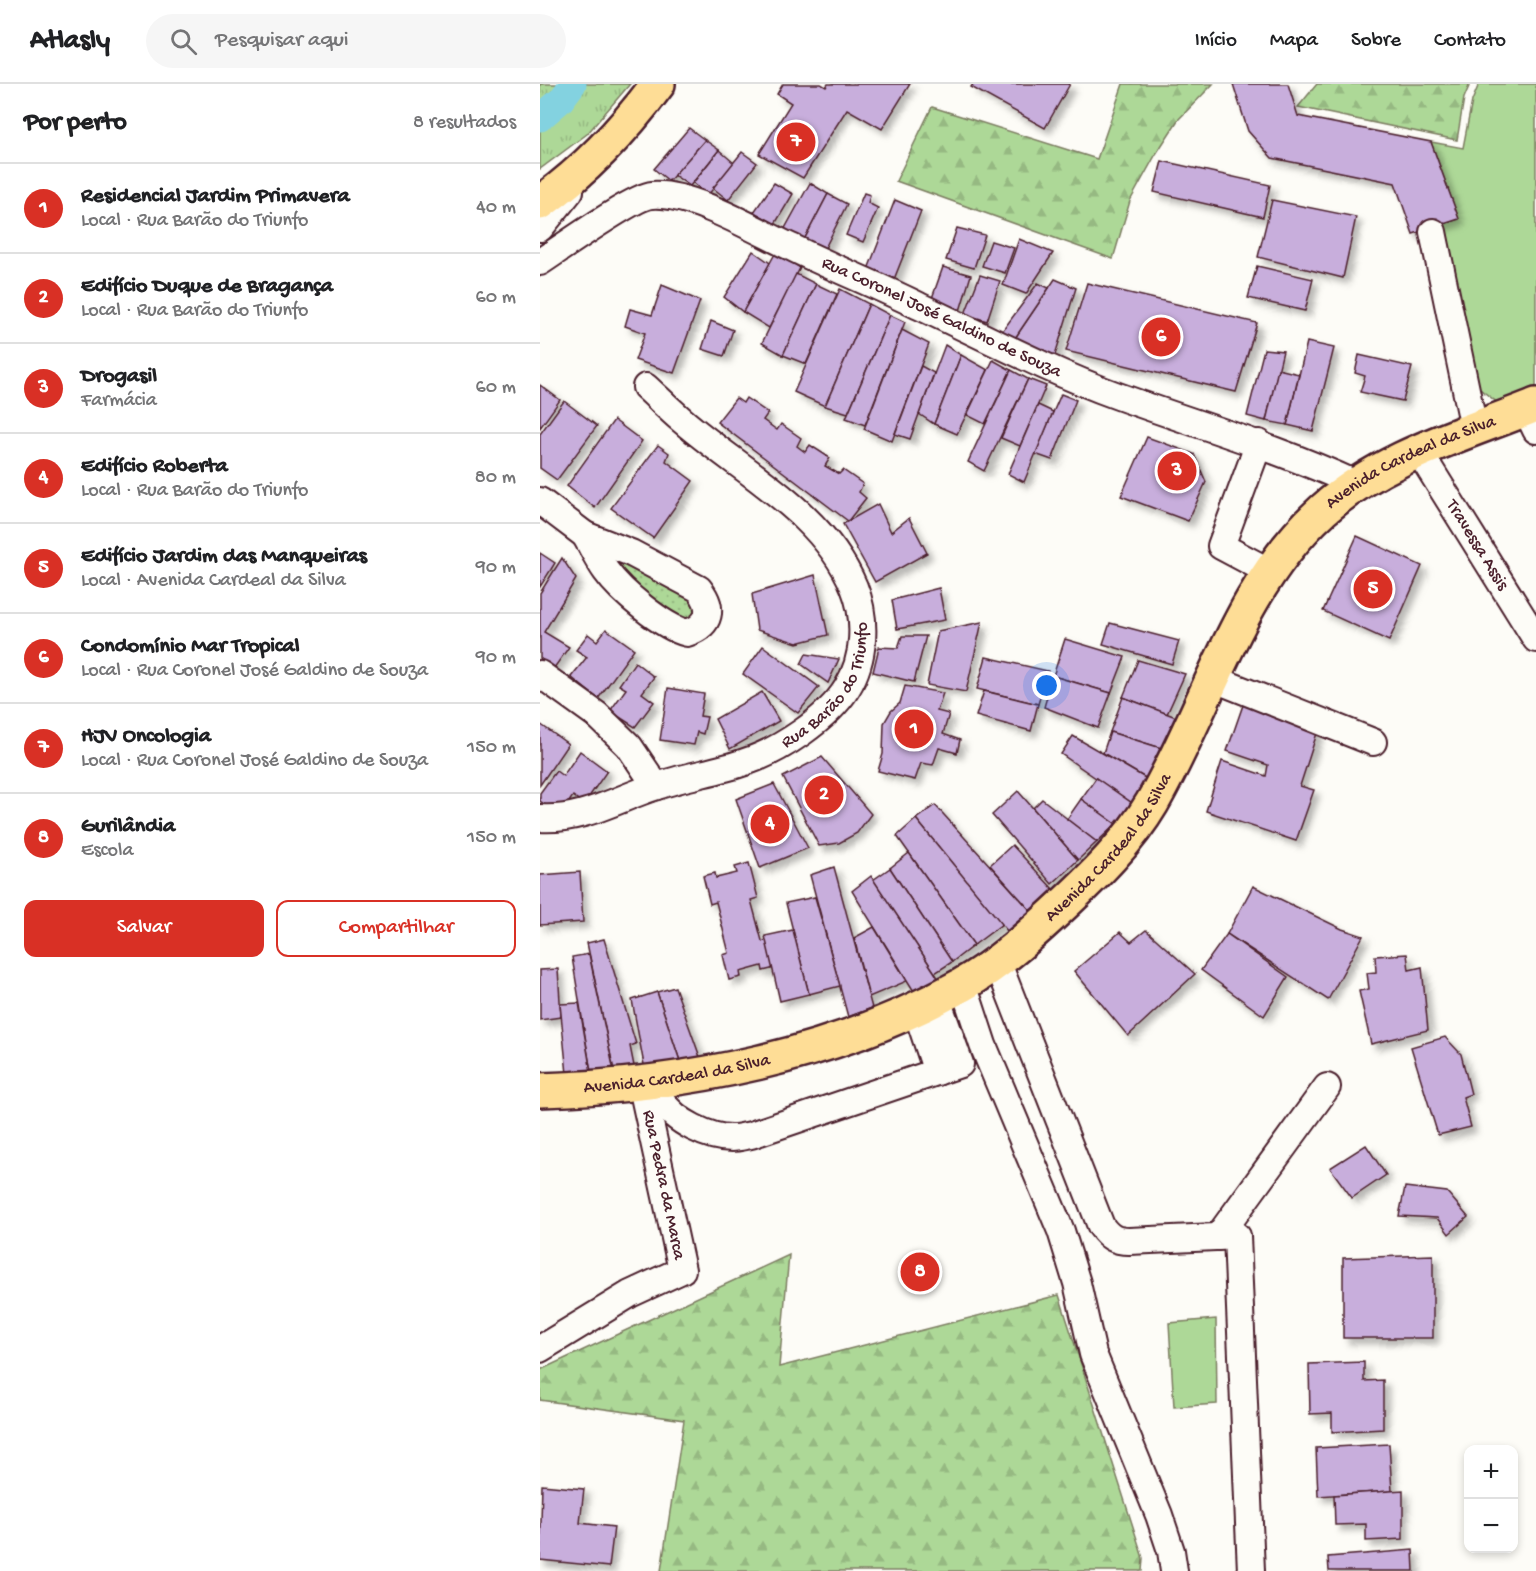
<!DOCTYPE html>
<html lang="pt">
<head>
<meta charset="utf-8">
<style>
  :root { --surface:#fff; --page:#f6f6f6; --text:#202124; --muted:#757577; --line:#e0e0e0; --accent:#d93025 }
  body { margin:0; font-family:"Gochi Hand",sans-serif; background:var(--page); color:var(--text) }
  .controls { position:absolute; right:18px; bottom:18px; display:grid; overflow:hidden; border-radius:12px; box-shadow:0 3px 9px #0003 }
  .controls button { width:54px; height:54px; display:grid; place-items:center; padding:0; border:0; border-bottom:2px solid var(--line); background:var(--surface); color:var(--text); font:30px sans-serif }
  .you { position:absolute; left:507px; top:602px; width:21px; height:21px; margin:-15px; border:4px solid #fff; border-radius:50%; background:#1a73e8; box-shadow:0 0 0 9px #1a73e833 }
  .badge { display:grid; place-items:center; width:39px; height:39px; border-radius:50%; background:var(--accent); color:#fff; font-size:20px; font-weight:700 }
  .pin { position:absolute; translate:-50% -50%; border:3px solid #fff; box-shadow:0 2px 6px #0006 }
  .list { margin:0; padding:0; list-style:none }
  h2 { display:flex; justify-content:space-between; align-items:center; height:78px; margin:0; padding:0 24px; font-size:26px }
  h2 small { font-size:20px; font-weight:400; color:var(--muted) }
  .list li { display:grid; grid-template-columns:39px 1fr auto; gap:18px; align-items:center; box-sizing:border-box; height:90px; padding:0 24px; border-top:2px solid var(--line) }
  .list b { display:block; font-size:22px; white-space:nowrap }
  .list p { margin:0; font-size:20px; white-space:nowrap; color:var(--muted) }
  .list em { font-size:20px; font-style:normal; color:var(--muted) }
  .actions { display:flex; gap:12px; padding:18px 24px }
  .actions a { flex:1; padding:14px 0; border:2px solid var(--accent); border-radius:12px; text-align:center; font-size:21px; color:var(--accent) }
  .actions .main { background:var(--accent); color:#fff }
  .icon { flex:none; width:33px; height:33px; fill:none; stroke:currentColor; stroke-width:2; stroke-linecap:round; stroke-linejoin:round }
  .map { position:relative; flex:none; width:996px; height:1487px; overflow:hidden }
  header { display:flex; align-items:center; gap:36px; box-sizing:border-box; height:84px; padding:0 30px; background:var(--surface); border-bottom:2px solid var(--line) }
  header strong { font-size:28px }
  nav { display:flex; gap:33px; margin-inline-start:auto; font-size:21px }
  .search { width:420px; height:54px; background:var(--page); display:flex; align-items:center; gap:15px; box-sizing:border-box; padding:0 21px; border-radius:33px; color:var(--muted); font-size:22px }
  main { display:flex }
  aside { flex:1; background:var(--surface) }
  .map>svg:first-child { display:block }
</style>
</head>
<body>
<header>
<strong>Atlasly</strong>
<div class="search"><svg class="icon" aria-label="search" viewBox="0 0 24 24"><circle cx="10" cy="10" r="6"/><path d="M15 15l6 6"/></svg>Pesquisar aqui</div>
<nav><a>Início</a><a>Mapa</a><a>Sobre</a><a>Contato</a></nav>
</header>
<main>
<aside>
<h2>Por perto<small>8 resultados</small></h2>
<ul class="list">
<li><span class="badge">1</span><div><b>Residencial Jardim Primavera</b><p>Local · Rua Barão do Triunfo</p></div><em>40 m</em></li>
<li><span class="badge">2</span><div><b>Edifício Duque de Bragança</b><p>Local · Rua Barão do Triunfo</p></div><em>60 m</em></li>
<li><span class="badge">3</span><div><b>Drogasil</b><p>Farmácia</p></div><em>60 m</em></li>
<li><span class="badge">4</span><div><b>Edifício Roberta</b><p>Local · Rua Barão do Triunfo</p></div><em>80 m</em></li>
<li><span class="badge">5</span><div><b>Edifício Jardim das Manqueiras</b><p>Local · Avenida Cardeal da Silva</p></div><em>90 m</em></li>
<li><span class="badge">6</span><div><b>Condomínio Mar Tropical</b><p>Local · Rua Coronel José Galdino de Souza</p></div><em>90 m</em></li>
<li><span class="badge">7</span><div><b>HJV Oncologia</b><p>Local · Rua Coronel José Galdino de Souza</p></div><em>150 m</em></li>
<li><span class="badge">8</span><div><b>Gurilândia</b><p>Escola</p></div><em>150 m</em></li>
</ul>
<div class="actions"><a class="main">Salvar</a><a>Compartilhar</a></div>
</aside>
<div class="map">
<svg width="996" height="1487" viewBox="0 0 996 1487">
  <defs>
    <pattern id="grass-tufts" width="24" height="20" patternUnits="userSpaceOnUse" patternTransform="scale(1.5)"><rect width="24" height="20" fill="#add897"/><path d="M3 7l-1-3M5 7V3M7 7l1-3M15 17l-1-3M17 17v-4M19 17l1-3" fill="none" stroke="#96b982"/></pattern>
    <pattern id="forest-firs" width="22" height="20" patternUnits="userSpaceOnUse" patternTransform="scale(1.5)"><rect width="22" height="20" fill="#add897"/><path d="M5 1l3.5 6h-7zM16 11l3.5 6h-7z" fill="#96b982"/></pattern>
    <pattern id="park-dots" width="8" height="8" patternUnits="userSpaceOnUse" patternTransform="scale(1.5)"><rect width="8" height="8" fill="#add897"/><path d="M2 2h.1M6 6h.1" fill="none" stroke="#96b982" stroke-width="1.8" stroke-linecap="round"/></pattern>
    <filter id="shadow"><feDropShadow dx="5.5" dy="5.5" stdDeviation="3" flood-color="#0004"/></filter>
  </defs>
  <rect width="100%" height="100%" fill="#fdfcf7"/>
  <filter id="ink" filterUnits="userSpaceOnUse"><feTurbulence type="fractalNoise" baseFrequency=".0167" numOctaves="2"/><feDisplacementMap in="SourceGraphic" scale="12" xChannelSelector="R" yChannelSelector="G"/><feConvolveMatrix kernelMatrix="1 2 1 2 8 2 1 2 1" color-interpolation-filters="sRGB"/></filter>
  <g filter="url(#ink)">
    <path fill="url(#grass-tufts)" stroke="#7c7c61" stroke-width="1.5" d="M0,0H90L47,50L0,85Z"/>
    <g fill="url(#forest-firs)" stroke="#7c7c61" stroke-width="1.5">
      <path d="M583,0H673L638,36L616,70L590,117L573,175L356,97L392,23L557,75Z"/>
      <path d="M777,0H930L924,14L917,56L758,23Z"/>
      <path d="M249,1171L239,1283L519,1211L603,1474L602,1487H121L144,1336L0,1316V1286Z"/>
    </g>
    <path fill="url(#park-dots)" stroke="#7c7c61" stroke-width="1.5" d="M84,474L162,522L146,540L86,501L75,479Z"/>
    <g fill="#add897" stroke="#7c7c61" stroke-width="1.5">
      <path d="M939,0H996V305L962,322L936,302L898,142L919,135L891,58L923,64L932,17Z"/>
      <path d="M676,1235L677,1320L634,1323L629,1239Z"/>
    </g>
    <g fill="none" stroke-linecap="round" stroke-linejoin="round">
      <path stroke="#83d2e0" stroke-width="27" d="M0,34L21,16L33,0"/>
    </g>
    <g fill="#c8aedc" stroke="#4a1f2b" stroke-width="1.5" filter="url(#shadow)">
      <path d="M243,0H281L286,3L288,0H370L342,45L307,25L263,94L219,70L251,19L237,10Z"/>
      <path d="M433,0H530L505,44L431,3Z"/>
      <path d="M693,0H748L758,32L891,58L919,135L873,150L855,99L732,74L708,47Z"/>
      <path d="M149,44L165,56L129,97L114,85Z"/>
      <path d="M165,56L179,66L150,102L134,91Z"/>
      <path d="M179,66L194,79L168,111L153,99Z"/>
      <path d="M202,68L217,79L188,116L173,104Z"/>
      <path d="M622,77L730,101L723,133L614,108Z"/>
      <path d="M234,99L253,110L235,140L214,128Z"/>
      <path d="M270,99L288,110L263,158L243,148Z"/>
      <path d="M324,109L330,111L328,119L338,124L323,158L306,151Z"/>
      <path d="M288,110L307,120L283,168L263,158Z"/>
      <path d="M355,116L381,127L353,198L327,188Z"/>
      <path d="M732,116L816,133L803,194L718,173Z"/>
      <path d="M417,144L445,151L434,184L406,176Z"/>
      <path d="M479,155L513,169L486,210L463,201Z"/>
      <path d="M451,157L474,164L465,189L442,182Z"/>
      <path d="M213,167L230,179L203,228L184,213Z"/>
      <path d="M236,168L260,184L229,244L203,228Z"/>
      <path d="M717,182L773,195L765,227L708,214Z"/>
      <path d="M403,183L431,191L420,227L391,217Z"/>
      <path d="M256,190L276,200L243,271L222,259Z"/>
      <path d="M440,191L460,197L447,237L425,230Z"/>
      <path d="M515,195L536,204L515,271L473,257Z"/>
      <path d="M498,199L509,204L473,257L460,250Z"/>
      <path d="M547,199L717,239L696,308L526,267Z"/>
      <path d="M276,200L297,210L266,280L243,271Z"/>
      <path d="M122,201L160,217L134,289L95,276L105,249L85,242L90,225L112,231Z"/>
      <path d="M300,205L329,220L285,322L254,308Z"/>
      <path d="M329,220L350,231L308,329L285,322Z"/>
      <path d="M350,231L365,238L325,341L306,334Z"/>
      <path d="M171,237L193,246L184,272L162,265Z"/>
      <path d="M362,246L389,260L352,357L324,345Z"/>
      <path d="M767,258L794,264L773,347L747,341Z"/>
      <path d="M405,261L421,271L394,340L379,330Z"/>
      <path d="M724,265L743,267L726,337L707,332Z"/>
      <path d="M421,271L448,286L417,350L394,340Z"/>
      <path d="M819,271L872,283L863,317L820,308L825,292L815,289Z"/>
      <path d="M453,276L471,286L445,340L427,331Z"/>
      <path d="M381,282L394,289L370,355L355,350Z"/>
      <path d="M738,285L759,290L747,341L726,337Z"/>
      <path d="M471,286L488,295L444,387L428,378Z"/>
      <path d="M488,295L506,302L480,362L461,354Z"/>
      <path d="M0,301L20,316L0,344Z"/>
      <path d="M521,310L536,316L512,376L495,370Z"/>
      <path d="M196,314L203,319L206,314L228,329L223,336L237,346L241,340L261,354L257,362L265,368L270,361L290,374L285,382L299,390L303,386L323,400L319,408L326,414L308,437L177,338Z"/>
      <path d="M24,317L57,342L17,396L0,384V350Z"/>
      <path d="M498,321L513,328L484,398L468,390Z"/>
      <path d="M74,336L102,357L55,424L27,402Z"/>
      <path d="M607,353L654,370L666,398L648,437L581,412Z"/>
      <path d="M118,361L129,369L126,377L153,397L113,454L71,424Z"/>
      <path d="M338,420L351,448L369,434L387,469L335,498L303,440Z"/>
      <path d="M817,452L882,482L849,557L783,527Z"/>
      <path d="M0,469L15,479L0,503Z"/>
      <path d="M22,474L36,495L4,548L29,563L14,584L0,574V509Z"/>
      <path d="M275,491L288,551L257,559L217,546L212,510Z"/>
      <path d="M399,504L405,536L357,545L352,516Z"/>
      <path d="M442,538L426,608L387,601L398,547Z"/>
      <path d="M570,539L639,557L632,580L563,560Z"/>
      <path d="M66,545L94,565L58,615L31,593L47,573L36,566L48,550L57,557Z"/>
      <path d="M362,552H386L374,598L333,588L339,563L358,564Z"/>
      <path d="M525,555L585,573L571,609L513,592Z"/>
      <path d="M223,562L279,603L258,629L203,590Z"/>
      <path d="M266,570L299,575L288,599L261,580Z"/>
      <path d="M446,573L508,587L498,620L437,605Z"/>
      <path d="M598,576L645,590L627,630L583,613Z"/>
      <path d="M95,578L114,593L102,609L114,618L95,643L70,627L86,605L79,601Z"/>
      <path d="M513,592L571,609L558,644L504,623Z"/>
      <path d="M365,602L403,609L397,627L409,630L403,650L420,656L417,669L399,664L393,681L381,679L375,696L338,687L343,670L344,639L351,627L360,619Z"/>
      <path d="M128,604L164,610L160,632L167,633L163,650L157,648L154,661L120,656Z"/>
      <path d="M444,607L498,620L491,647L436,632Z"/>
      <path d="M222,608L239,637L190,665L175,635Z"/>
      <path d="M583,613L636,633L621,664L570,648Z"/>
      <path d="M703,621L778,646L760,702L774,706L756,757L666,727L682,677L726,692L728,681L687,667Z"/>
      <path d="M0,640L28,660L0,701Z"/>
      <path d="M570,648L621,664L607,695L563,669Z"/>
      <path d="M533,652L607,695L592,719L521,670Z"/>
      <path d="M40,667L67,687L44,720L33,712L20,731L0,717V709L16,687L23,692Z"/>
      <path d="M282,673L331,730L317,749L299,759L279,762L243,693Z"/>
      <path d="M556,694L592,719L576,740L541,715Z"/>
      <path d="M234,700L268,764L220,784L196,715Z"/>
      <path d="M478,707L538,776L512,800L452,731Z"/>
      <path d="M502,715L557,758L538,776L493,724Z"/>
      <path d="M541,715L576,740L557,758L527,735Z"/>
      <path d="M395,721L492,828L468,848L376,735Z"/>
      <path d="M376,735L462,840L434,861L357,752Z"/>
      <path d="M472,761L514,806L492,828L450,781Z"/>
      <path d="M369,769L434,861L412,878L350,784Z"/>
      <path d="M209,779L218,814L211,816L222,857L228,856L235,884L223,887L222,882L200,888L201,893L189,896L183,871L189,869L176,818L170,820L163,792L175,789L176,794L197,789L195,783Z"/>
      <path d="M294,783L332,924L308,933L270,791Z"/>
      <path d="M350,784L412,878L395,889L333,796Z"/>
      <path d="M40,788L43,838L0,841V791Z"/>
      <path d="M331,792L395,889L400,897L375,909L312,807Z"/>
      <path d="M713,802L802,845L823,852L788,916L687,850Z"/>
      <path d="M275,813L300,902L269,910L246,819Z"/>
      <path d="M334,843L367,897L329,913L314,854Z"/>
      <path d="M253,846L269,910L240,917L225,852Z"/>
      <path d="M606,846L655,890L588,952L534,887L580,848L591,858Z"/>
      <path d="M687,850L748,893L724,932L661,886Z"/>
      <path d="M64,855L96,960L90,962L94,982L74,987L47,859Z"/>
      <path d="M49,870L74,987L51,988L32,873Z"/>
      <path d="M867,870L869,886L882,883L888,946L831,960L819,907L829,905L827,889L836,888L835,872Z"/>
      <path d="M18,885L21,933L0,936V886Z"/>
      <path d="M135,903L160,973L140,977L117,908Z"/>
      <path d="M117,908L140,977L104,981L92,916Z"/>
      <path d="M39,919L51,988L27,990L20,920Z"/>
      <path d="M905,953L921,970L931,1010L923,1013L931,1043L898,1051L871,963Z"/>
      <path d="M826,1061L846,1091L812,1114L790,1084Z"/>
      <path d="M865,1103L907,1108L928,1133L909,1150L897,1134L859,1132Z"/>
      <path d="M893,1171V1254H803V1174Z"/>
      <path d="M824,1278V1297L843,1296V1345L792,1348V1329L770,1330L769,1280Z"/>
      <path d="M849,1360L852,1407L778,1412L776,1364Z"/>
      <path d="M2,1401L44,1405L40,1439L74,1443L69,1483L0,1476Z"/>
      <path d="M863,1406V1455L826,1457V1440L795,1441L794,1411Z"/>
      <path d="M873,1466L874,1487H789L788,1473Z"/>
    </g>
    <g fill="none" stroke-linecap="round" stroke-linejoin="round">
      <g stroke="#4a1f2b" stroke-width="30">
        <g id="minor">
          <path d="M0,144L30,107"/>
          <path d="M893,148L934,344"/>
          <path id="s1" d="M0,178C20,165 94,112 112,111C151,108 215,146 251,163C293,184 337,201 379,222C445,253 509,287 578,312C658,341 738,364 816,400"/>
          <path d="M986,325L996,346"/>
          <path d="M719,359L681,462L728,487"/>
          <path id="s2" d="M878,366L996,555"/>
          <path d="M0,417L45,451"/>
          <path d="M45,451L91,469L159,505C174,524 171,541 147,549C123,543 81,508 66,487C58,476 52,463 45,451Z"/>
          <path d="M0,590L57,631L89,662L116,702"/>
          <path d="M672,594L833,658"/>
          <path id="s3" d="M0,734C43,737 78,714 117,702C146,692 176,688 205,678C239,667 288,635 307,604C325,575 327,535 314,503C283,428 202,388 143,337C130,326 118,314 106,303"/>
          <path d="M457,877L561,1142C569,1153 575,1157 589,1157L697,1152L711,1487"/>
          <path d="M423,900L443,961L521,1147L537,1199L553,1270L619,1431L631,1467L634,1487"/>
          <path d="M376,925L397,988"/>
          <path d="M112,996C116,1003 118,1011 122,1017C135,1038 169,1054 192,1054C198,1054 205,1052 211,1051L420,980L396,913"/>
          <path d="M678,1153L787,1003"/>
          <path d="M0,1265L90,1210L142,1186L101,998"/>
        </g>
      </g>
      <g stroke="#4a1f2b" stroke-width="38">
        <g id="major">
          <path d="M0,119C46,86 84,46 118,0"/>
          <path id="s4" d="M0,1006C144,1002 296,972 422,901C459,880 492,850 523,821C555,791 589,758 612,719C669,621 696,505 783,426C844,372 922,351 996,321"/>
        </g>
      </g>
      <use href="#minor" stroke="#fdfcf7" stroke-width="26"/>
      <use href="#major" stroke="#fedd96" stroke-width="33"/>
    </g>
  </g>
  <g text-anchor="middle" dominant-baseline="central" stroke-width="4.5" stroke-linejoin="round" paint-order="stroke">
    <g font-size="18" fill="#4a1f2b" stroke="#fdfcf7">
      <text stroke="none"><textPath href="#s1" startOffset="447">Rua Coronel José Galdino de Souza</textPath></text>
      <text stroke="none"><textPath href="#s4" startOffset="1146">Avenida Cardeal da Silva</textPath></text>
      <text stroke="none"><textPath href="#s2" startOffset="112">Travessa Assis</textPath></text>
      <text stroke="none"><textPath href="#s3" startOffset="333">Rua Barão do Triunfo</textPath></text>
      <text stroke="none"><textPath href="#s4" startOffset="642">Avenida Cardeal da Silva</textPath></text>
      <text stroke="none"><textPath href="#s4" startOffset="138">Avenida Cardeal da Silva</textPath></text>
      <text transform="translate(123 1101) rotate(78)">Rua Pedra da Marca</text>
    </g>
  </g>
</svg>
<div class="controls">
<button>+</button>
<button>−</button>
</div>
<div class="you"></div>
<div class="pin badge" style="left:374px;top:645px">1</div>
<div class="pin badge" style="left:284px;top:711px">2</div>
<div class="pin badge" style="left:637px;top:387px">3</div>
<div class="pin badge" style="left:230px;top:740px">4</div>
<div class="pin badge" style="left:833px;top:505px">5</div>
<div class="pin badge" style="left:621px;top:253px">6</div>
<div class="pin badge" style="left:256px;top:58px">7</div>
<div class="pin badge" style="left:380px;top:1188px">8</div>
</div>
</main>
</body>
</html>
